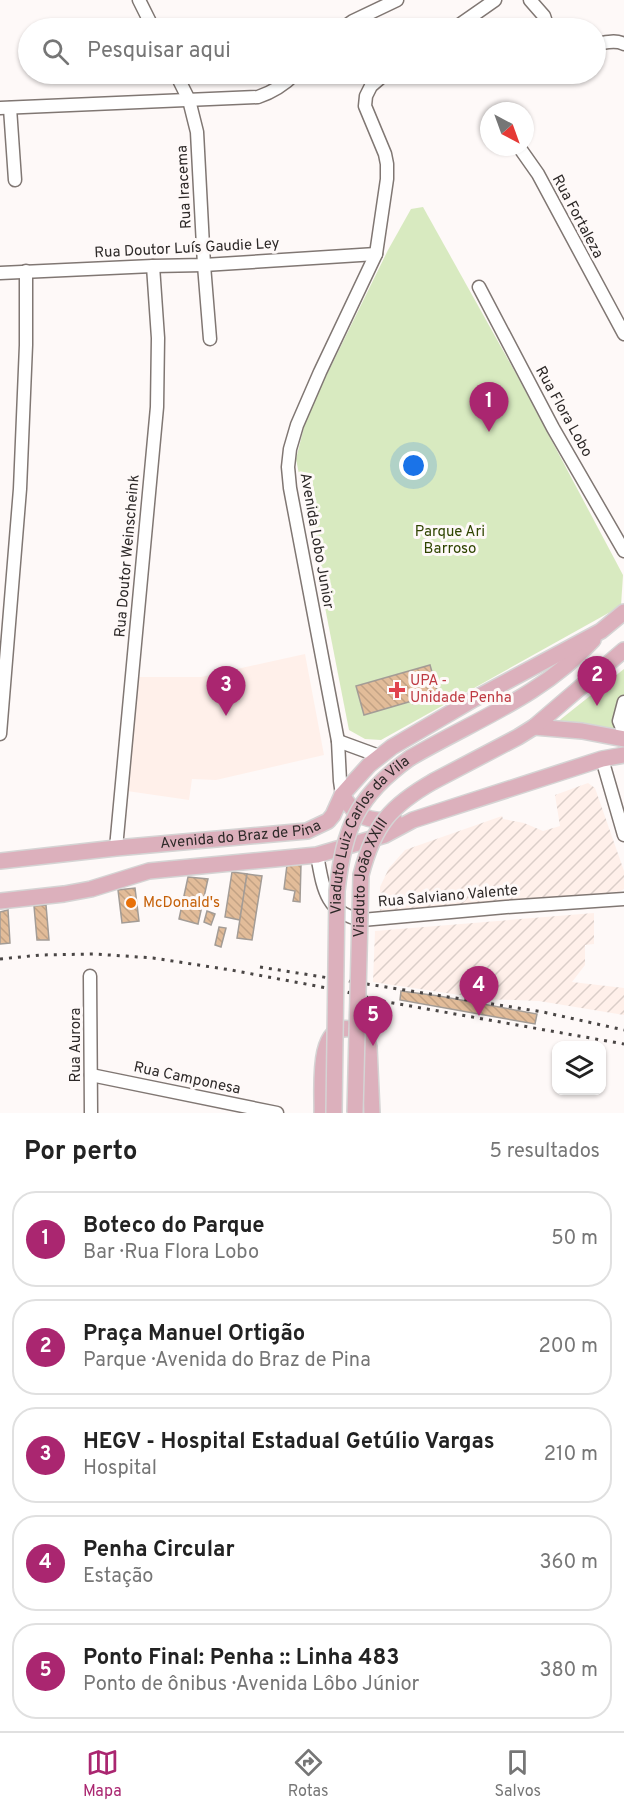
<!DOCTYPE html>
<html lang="pt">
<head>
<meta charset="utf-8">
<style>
  :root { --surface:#fff; --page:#f6f6f6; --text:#222; --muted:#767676; --line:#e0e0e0; --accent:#aa2670 }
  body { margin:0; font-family:Overpass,sans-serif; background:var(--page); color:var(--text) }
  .controls { position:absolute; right:18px; bottom:18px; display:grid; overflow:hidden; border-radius:12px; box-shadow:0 2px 4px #0004 }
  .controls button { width:54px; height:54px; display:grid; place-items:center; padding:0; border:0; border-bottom:2px solid var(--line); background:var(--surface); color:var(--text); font:30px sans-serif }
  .compass { position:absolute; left:480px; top:102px; width:54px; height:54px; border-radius:50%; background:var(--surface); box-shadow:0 2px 4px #0004; rotate:139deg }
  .you { position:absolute; left:414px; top:466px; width:21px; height:21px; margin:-15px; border:4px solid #fff; border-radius:50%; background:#1a73e8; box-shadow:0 0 0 9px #1a73e833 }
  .badge { display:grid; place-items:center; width:39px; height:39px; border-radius:50%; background:var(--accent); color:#fff; font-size:20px; font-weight:700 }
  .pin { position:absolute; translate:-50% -50px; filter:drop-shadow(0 2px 3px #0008) }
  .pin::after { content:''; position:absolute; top:32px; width:21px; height:18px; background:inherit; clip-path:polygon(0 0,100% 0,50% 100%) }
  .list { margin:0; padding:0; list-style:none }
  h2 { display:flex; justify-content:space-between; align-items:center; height:78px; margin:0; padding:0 24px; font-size:26px }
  h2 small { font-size:20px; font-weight:400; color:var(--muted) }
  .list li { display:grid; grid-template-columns:39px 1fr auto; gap:18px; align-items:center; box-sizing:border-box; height:96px; margin:0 12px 12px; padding:0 12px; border:2px solid var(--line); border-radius:24px }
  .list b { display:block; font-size:22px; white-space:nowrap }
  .list p { margin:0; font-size:20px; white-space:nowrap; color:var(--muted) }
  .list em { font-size:20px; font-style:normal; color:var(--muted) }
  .icon { flex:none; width:33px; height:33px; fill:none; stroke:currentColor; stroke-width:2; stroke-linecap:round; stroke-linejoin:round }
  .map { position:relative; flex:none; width:624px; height:1113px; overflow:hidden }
  .search { position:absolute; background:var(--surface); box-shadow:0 2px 4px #0004; left:18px; right:18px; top:18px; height:66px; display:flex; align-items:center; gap:15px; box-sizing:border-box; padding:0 21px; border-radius:33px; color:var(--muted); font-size:22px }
  .sheet { height:618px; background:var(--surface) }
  nav { display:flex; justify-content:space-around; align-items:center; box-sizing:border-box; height:84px; border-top:2px solid var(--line); background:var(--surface); font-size:16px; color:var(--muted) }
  nav a { display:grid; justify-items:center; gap:3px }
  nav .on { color:var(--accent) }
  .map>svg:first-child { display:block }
</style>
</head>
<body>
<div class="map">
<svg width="624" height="1113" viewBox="0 0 624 1113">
  <defs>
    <pattern id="industrial-furrows" width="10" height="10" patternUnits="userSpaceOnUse" patternTransform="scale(1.5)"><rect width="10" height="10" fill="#fff0ea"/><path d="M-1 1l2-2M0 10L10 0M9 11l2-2" fill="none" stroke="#dbcec9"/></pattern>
    <pattern id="building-back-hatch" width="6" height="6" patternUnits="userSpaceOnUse" patternTransform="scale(1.5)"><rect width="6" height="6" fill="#e2bc99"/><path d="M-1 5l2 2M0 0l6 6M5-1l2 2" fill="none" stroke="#c2a284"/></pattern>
  </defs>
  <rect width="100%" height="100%" fill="#fef9f8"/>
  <path fill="#fff0ea" d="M305,654L324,755L216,780L192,779L189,800L127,791L138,677H201Z"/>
  <g fill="url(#industrial-furrows)">
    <path d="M588,783L595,788L624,871V889L619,892L380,911V887L389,868L405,850L502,816L503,819L524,823L543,831L560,826L555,795Z"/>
    <path d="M594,913V944L585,945V965L572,982L624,988V1015L539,1001L486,999L373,982L375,931Z"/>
  </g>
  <g fill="#d8eac0">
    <path d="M423,207L519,379L623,575L621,606L381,740L365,739L349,730L296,459L307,415L388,250L411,209Z"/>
    <path d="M624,669C624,676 624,686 624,694C619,712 609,716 617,736L556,723Z"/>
  </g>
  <g fill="url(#building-back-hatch)" stroke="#a39c96" stroke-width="1.5">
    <path d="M430,665L439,697L413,704L412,701L364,715L356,686Z"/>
    <path d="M301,864L300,902L293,901L295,891L284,889L287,865Z"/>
    <path d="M232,872L247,874L240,920L225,917Z"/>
    <path d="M247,874L262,876L252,940L237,938Z"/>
    <path d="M188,877L208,879L198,924L179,919Z"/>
    <path d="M135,888L139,921L122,923L118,890Z"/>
    <path d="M46,905L49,940H37L34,906Z"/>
    <path d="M8,910L10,943L0,944V912Z"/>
    <path d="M207,911L215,914L211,925L204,922Z"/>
    <path d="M219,927L226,928L221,947L215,945Z"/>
    <path d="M401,991L439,996L537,1014L535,1024L400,1000Z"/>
  </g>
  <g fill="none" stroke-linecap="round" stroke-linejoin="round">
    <g stroke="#807773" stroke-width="15">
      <g id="minor">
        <path d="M139,0L153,28"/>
        <path d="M530,0L544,16L548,28"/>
        <path d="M343,28L353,21L397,0"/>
        <path d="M455,28L495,0"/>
        <path d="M596,44C605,43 615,39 624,44"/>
        <path d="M176,74L189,100L197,132L204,265L210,339"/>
        <path d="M0,108L258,97C273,92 284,85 295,74"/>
        <path d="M10,108L15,180"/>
        <path d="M519,147L538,174L624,334"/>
        <path d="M0,273L153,266L204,265L376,254"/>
        <path d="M479,287L553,428L624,551"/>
        <path d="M624,702L619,721L624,733"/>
        <path d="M0,734L20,489L26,345V271"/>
        <path d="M338,741L379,756"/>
        <path d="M602,759L624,835"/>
        <path d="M342,795L340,781L338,741L290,488L288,467L290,449L297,425L320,372L376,254L387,179V164L385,154L365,106L366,96L371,86L385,74"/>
        <path d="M116,848L157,407L158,338L153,266"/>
        <path d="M317,855C323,887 325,913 362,920L506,907L624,899"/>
        <path d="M90,976L91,1113"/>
        <path d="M91,1075L277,1113"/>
      </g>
    </g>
    <g stroke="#d5d4d4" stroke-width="18">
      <g id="major">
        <path d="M534,727L582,731L624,739"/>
        <path d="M410,758C475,720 542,696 593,640"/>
        <path d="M434,781L518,737L534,727L624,650"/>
        <path d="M342,795C357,819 369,821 395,821"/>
        <path id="s1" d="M0,861L116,848L307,831L328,821L333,815L342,795L350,786L369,765L392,747L474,699L601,631L624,612"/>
        <path d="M0,901L64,894L91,889L149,871L317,855L385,835L413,820L602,759L624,755"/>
        <path d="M322,1113C323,1092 315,1023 350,1029C361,1030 367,1037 369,1047L372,1113"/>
      </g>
    </g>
    <use href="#minor" stroke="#fff" stroke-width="12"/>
    <use href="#major" stroke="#dcb0bc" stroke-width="15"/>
    <g stroke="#4a4645" stroke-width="3" stroke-dasharray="3 6" stroke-linecap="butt">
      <path d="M0,959L41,955L95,954L153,958L231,970L343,991L382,1001L624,1044"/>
      <path d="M260,967L543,1012L624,1030"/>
    </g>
    <g stroke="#d5d4d4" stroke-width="18" stroke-linecap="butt">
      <g id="major-bridge">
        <path id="s2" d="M334,1113L337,891C344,827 357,796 410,758"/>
        <path id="s3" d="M355,1113L361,875C374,825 390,806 434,781"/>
      </g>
    </g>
    <use href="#major-bridge" stroke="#dcb0bc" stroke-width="15"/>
  </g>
  <path fill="#e0444e" stroke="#fef9f8" stroke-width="2" d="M394 681h6v6h6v6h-6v6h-6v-6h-6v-6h6z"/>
  <circle fill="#e8710a" stroke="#fef9f8" stroke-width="2" cx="131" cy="903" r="6"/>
  <g text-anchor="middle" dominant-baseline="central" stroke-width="6" stroke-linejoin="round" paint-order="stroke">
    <g font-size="15" fill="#2d2928" stroke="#fef9f8">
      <text transform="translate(185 187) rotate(-93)">Rua Iracema</text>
      <text transform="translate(577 217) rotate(62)">Rua Fortaleza</text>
      <text transform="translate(187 249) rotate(-3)">Rua Doutor Luís Gaudie Ley</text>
      <text transform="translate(563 412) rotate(61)">Rua Flora Lobo</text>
      <text transform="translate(316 541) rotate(80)">Avenida Lobo Junior</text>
      <text transform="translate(128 556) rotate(-85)">Rua Doutor Weinscheink</text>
      <text stroke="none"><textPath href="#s1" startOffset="242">Avenida do Braz de Pina</textPath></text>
      <text stroke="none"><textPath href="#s2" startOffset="288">Viaduto Luiz Carlos da Vila</textPath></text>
      <text stroke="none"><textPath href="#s3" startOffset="237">Viaduto João XXIII</textPath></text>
      <text transform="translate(448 897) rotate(-5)">Rua Salviano Valente</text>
      <text transform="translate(76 1045) rotate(-90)">Rua Aurora</text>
      <text transform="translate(187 1079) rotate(12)">Rua Camponesa</text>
    </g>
    <g font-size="15" fill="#2f4400" stroke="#fef9f8">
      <text x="450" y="532">Parque Ari<tspan x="450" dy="17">Barroso</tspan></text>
    </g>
    <g font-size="15" fill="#be3a42" stroke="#fef9f8" text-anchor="start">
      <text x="410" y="681">UPA -<tspan x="410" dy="17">Unidade Penha</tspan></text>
    </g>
    <g font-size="15" fill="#c56008" stroke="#fef9f8" text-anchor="start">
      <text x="143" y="903">McDonald's</text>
    </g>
  </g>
</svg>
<div class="controls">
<button><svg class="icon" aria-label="layers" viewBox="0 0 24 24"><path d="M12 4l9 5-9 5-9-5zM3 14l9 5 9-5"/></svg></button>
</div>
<svg class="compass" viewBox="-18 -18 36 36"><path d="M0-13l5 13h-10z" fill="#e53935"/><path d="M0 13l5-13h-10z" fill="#767676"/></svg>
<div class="you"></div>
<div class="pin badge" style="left:489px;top:432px">1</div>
<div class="pin badge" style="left:597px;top:706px">2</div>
<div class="pin badge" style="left:226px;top:716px">3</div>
<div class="pin badge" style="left:479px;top:1016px">4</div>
<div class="pin badge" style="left:373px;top:1046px">5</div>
<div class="search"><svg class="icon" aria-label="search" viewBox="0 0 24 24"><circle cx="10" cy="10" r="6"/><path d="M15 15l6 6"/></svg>Pesquisar aqui</div>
</div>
<section class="sheet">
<h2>Por perto<small>5 resultados</small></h2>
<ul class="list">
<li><span class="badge">1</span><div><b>Boteco do Parque</b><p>Bar · Rua Flora Lobo</p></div><em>50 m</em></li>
<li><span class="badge">2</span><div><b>Praça Manuel Ortigão</b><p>Parque · Avenida do Braz de Pina</p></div><em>200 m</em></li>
<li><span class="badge">3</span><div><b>HEGV - Hospital Estadual Getúlio Vargas</b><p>Hospital</p></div><em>210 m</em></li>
<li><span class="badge">4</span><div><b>Penha Circular</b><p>Estação</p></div><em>360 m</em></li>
<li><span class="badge">5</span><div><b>Ponto Final: Penha :: Linha 483</b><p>Ponto de ônibus · Avenida Lôbo Júnior</p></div><em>380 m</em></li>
</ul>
</section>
<nav>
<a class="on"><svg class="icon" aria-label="map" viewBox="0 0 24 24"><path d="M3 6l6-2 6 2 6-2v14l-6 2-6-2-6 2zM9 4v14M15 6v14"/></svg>Mapa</a>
<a><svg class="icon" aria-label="directions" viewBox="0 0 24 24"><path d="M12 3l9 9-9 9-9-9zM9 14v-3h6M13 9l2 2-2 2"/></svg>Rotas</a>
<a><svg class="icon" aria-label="saved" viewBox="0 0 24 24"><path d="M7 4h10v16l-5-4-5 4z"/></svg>Salvos</a>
</nav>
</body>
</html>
